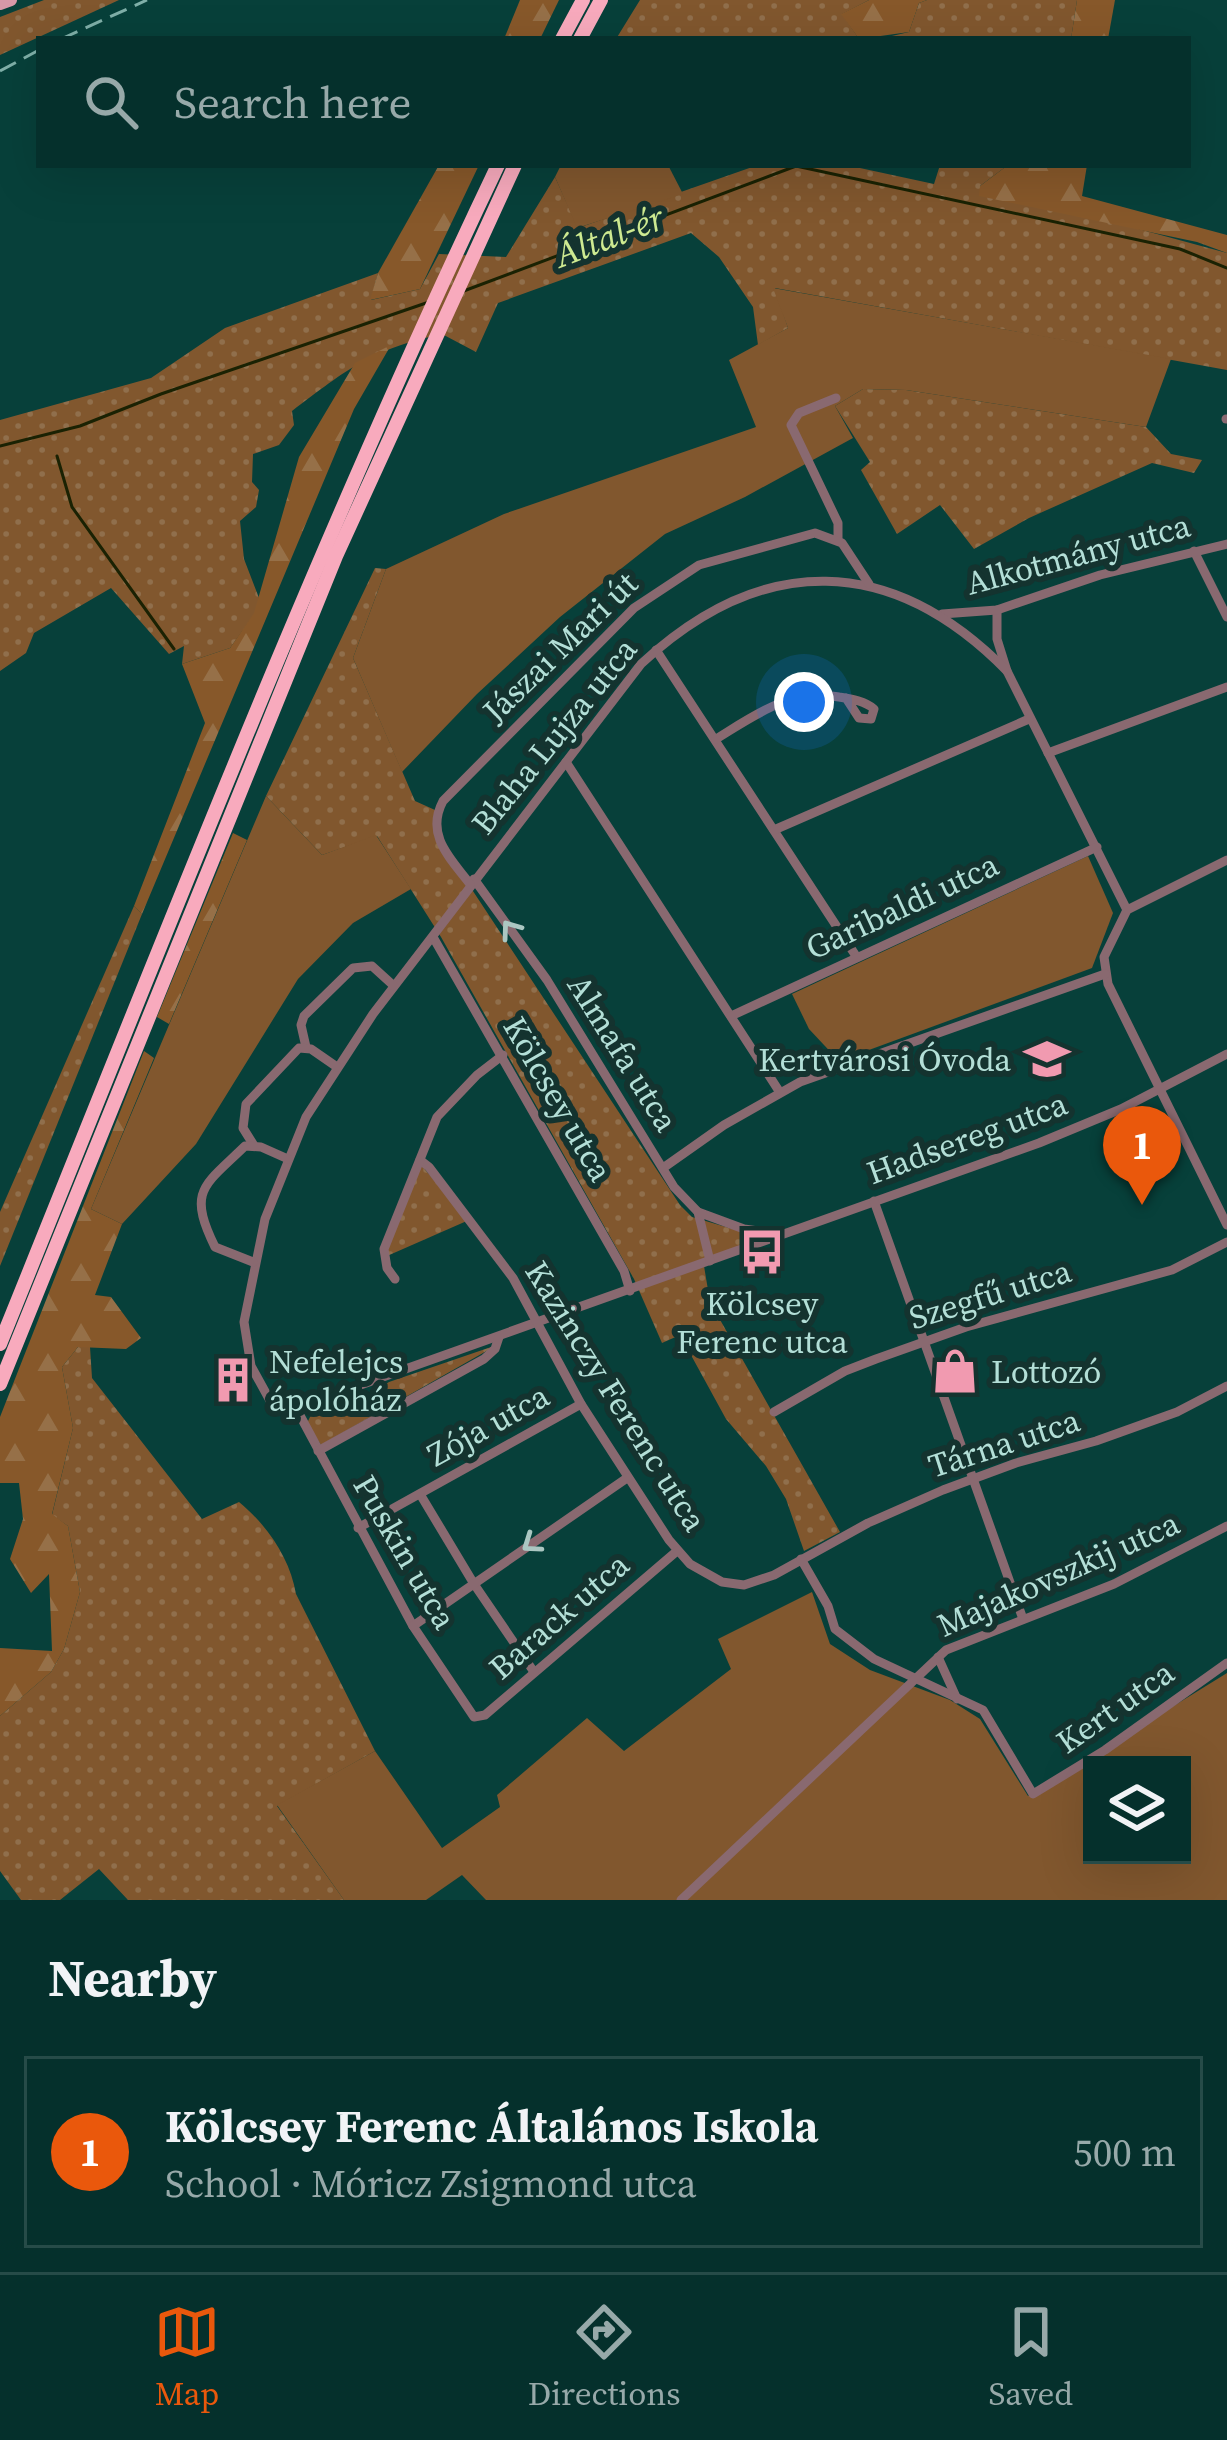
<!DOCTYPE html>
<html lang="en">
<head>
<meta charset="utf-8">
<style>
  :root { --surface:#05302c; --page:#133c38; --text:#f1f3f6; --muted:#97a9a9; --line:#264b48; --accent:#ea580c }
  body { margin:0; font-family:"Source Serif 4",serif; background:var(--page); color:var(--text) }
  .controls { position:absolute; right:36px; bottom:36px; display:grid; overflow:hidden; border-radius:0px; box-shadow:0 12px 48px #0002 }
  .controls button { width:108px; height:108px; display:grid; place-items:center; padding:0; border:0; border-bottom:3px solid var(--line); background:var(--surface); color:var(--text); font:60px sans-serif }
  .you { position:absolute; left:804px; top:702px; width:42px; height:42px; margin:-30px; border:9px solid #fff; border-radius:50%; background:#1a73e8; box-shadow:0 0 0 18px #1a73e833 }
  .badge { display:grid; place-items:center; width:78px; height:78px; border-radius:50%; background:var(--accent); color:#fff; font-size:39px; font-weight:700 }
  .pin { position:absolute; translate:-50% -99px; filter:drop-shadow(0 3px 6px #0008) }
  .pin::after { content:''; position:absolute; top:63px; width:42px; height:36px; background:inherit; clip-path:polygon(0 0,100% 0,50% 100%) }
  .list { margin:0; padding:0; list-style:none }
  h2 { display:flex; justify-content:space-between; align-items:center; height:156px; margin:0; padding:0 48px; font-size:51px }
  h2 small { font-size:39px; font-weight:400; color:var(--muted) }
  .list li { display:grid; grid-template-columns:78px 1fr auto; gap:36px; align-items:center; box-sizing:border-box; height:192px; margin:0 24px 24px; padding:0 24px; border:3px solid var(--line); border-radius:0px }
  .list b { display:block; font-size:45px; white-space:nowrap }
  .list p { margin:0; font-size:39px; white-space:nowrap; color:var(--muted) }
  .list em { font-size:39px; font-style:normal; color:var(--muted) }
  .icon { flex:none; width:66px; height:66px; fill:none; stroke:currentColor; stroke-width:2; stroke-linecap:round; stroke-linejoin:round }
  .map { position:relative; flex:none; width:1227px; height:1900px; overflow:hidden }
  .search { position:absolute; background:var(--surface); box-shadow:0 12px 48px #0002; left:36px; right:36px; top:36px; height:132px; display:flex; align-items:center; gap:30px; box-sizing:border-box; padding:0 42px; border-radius:0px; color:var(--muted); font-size:45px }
  .sheet { height:372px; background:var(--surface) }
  nav { display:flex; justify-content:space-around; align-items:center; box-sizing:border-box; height:168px; border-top:3px solid var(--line); background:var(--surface); font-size:33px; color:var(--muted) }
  nav a { display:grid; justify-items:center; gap:6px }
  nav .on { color:var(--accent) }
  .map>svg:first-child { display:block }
</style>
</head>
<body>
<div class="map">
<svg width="1227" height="1900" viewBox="0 0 1227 1900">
  <defs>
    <pattern id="grass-dots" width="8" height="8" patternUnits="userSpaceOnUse" patternTransform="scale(3)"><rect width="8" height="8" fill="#81572e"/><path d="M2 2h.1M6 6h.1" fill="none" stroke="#906f4c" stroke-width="1.8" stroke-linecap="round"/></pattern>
    <pattern id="forest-firs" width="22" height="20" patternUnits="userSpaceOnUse" patternTransform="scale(3)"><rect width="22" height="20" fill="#87582a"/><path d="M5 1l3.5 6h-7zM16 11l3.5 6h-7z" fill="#967048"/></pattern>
  </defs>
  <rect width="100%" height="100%" fill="#07403a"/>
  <g fill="url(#grass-dots)">
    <path d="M44,0H119L0,55V17Z"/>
    <path d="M640,0H869L842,14L859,39H616Z"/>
    <path d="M927,0H1077L1071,39H879L909,32L919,3Z"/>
    <path d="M758,165H846L934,184L940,165H1008L980,186L1227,253V370L775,288L788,328L758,345L753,307L719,257L691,233L498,303L476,352L442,334C370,350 349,368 292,411L294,425L279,445L253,454L252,482L259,490L256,507L240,521L244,559L259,598L255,613L230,648L182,664L184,646L169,654L111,588L34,633L26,653L0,671V420L151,378L225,328L378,273L371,300L420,289L439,254L506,257L555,177L578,228Z"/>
    <path d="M863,389L906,390L1146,427L1171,454L1202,460L1194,473L1152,463L1029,518L974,549L940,505L897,534L861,470L870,462L835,406Z"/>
    <path d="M375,568L386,569L353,658L415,801L435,810L434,832L680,1205L692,1217L760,1237L759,1241L703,1260L710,1302L840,1532L804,1551L786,1499L766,1466L726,1419L680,1335L662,1343L634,1279L441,937L377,836L322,855L266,796Z"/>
    <path d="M134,906L142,914L0,1266V1212Z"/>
    <path d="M421,1165L469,1220L387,1256L385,1254Z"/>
    <path d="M497,1345L321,1445L307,1423L314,1409L357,1403L389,1382Z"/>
    <path d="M78,1347H90L92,1378L202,1519L239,1502C267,1525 290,1558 296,1594L375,1751L277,1806L344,1900H128L99,1869L60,1900H21L0,1871V1716L51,1672L64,1649L80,1592L68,1526L52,1515L73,1428L62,1367Z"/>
  </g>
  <g fill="url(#forest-firs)">
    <path d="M520,0H559L540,39H504Z"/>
    <path d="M869,0H927L919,3L909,32L859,39L841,14Z"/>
    <path d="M1077,0H1115L1108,39H1071Z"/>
    <path d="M439,165H479L420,289L370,300L378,273Z"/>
    <path d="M1008,165H1087L1082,196L1227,235V253L1197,242L979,196L980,186Z"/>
    <path d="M391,345L354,409L142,914L134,906L205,723L182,664L230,648L254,613L299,457L355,363Z"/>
    <path d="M233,833L247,840L169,1024L157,1017Z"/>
    <path d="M144,1051L154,1058L91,1209L122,1224L95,1295L111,1297L141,1338L126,1349L78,1347L62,1367L73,1428L52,1514L68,1526L80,1592L64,1649L51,1672L0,1716V1648L52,1651L49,1574L31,1593L10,1559L23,1519L19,1483H0V1417Z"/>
  </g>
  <g fill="#81572e" fill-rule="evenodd">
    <path d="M561,165H668L683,194L577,228L555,177Z"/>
    <path d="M773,288L1171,359L1146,427L906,390L863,389L835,406L853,438L745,497L665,534L560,617L477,694L402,772L353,658L386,569L504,514L756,427L729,360L788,328Z"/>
    <path d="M266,796L322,855L376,835L411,889L353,923L298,979L196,1144L122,1224L91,1209Z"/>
    <path d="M1088,856L1113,913L1092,968L839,1061L809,1029L792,994Z"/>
    <path d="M812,1592L830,1644L870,1670L950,1700L980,1719L1028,1796L1227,1673V1900H486L462,1875L426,1900H344L277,1805L375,1751L442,1848L500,1807L497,1795L587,1718L624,1751L731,1669L718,1639ZM1092,1765H1182V1855H1092Z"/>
  </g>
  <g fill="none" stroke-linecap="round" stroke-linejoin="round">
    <g stroke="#1a2203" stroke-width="3">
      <path d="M461,292L796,166L1180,249L1227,268"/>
      <path d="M0,446L80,426L161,394L429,302"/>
      <path d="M57,456L72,507L174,649"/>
    </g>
    <g stroke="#896970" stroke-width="9">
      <path d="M836,398L799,413L791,425L838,523V539"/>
      <path d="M1226,419H1227"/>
      <path d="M1194,551L1227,617"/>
      <path d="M997,610V639L1007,671L1127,910"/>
      <path d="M942,614L997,610L1100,575L1227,544"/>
      <path d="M656,650L856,956"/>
      <path d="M1007,671C891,553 762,552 641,664L373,1014L306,1117L265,1219L244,1322L251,1366L273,1406L296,1408L1039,1143L1121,1109L1227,1054"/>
      <path d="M716,739C755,715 791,688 839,697C852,699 865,701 874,709L871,719L859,718L846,698"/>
      <path d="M1048,753L1227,687"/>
      <path d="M566,762L779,1091"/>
      <path d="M774,830L1029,719"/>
      <path d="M1227,860L1127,910L1104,957L1108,984L1227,1225"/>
      <path d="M474,879L547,980L674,1187L698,1212L710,1261"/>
      <path d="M470,884C450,858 425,835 443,801L634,608L699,565L815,533L842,543L869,584"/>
      <path d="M433,937L624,1271L630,1291"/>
      <path d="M731,1016L1097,847"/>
      <path d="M306,1047L301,1025L304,1016L353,968L372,966L394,986"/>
      <path d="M253,1144L243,1128L246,1104L299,1048L311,1049L337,1067"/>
      <path d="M420,1160L429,1167L513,1278L581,1404L669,1540L690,1564L722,1582L744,1585L774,1575L868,1523L943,1490L1016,1463L1096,1441L1177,1412L1227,1386"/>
      <path d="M663,1168L724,1125L800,1082L1105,974"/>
      <path d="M874,1201L1023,1619"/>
      <path d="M698,1212L744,1229L779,1234"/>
      <path d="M253,1262L215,1247C187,1190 204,1186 245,1146L261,1147L288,1159"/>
      <path d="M395,1279L387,1268L384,1249L437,1117L477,1075L503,1055"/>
      <path d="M296,1408L413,1626L474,1717L485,1715L677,1551"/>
      <path d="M774,1412L845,1371L876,1359L966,1327L1172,1270L1227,1242"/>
      <path d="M318,1451L484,1359L495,1349L499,1337"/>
      <path d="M420,1494L474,1584L534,1672"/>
      <path d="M358,1528L581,1404"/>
      <path d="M801,1559L828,1606L835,1629L874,1659L983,1710L1033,1794L1105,1750L1227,1663"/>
      <path d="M413,1626L627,1478"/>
      <path d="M938,1657L957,1699"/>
      <path d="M681,1900L946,1650L1114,1584L1227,1526"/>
    </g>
    <path stroke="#d898a8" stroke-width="12" d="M0,4L11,0"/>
    <g stroke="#f8aabd" stroke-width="14">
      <path d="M562,39L583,0"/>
      <path d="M580,39L601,0"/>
      <path d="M0,1344C160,949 314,550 498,165"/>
      <path d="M0,1384L336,556L515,165"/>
    </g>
    <g stroke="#7fafa8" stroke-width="3" stroke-dasharray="18 9" stroke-linecap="butt">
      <path d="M61,39L147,0"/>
      <path d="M0,71L39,50"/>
    </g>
  </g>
  <defs><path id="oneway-chevron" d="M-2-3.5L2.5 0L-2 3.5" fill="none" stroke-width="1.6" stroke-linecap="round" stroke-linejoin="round" transform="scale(3)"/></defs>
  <g stroke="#abc7c2">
    <use href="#oneway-chevron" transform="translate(510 929) rotate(-126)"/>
    <use href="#oneway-chevron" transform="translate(531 1544) rotate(145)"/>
  </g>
  <defs>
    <g id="school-bare" transform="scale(3.6)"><path d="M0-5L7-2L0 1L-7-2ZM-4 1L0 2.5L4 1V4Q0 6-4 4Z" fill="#f19ab0" stroke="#14332f" stroke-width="2.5" paint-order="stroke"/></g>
    <g id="bus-bare" transform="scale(3.6)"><path d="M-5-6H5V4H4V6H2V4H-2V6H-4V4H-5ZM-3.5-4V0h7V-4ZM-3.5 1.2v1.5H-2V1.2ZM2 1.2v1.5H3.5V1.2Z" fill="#f19ab0" stroke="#14332f" stroke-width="2.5" paint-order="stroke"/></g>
    <g id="shop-bare" transform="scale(3.6)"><path d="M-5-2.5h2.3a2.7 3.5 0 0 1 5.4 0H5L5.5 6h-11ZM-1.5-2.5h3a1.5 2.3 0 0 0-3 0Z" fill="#f19ab0" stroke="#14332f" stroke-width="2.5" paint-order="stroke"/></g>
    <g id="building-bare" transform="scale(3.6)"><path d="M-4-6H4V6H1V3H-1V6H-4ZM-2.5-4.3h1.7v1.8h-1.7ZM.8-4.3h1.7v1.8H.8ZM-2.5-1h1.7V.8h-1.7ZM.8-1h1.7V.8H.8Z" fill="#f19ab0" stroke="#14332f" stroke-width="2.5" paint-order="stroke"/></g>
  </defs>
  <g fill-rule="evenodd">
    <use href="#school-bare" x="1047" y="1059"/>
    <use href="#bus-bare" x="762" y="1252"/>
    <use href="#shop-bare" x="955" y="1371"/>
    <use href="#building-bare" x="233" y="1380"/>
  </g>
  <g text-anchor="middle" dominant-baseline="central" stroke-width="12" stroke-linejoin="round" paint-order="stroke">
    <g font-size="33" fill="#b3dfd7" stroke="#14332f">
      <text transform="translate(1078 554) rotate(-15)">Alkotmány utca</text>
      <text transform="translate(560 647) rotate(-44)">Jászai Mari út</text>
      <text transform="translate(554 736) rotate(-51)">Blaha Lujza utca</text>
      <text transform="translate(902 906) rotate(-25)">Garibaldi utca</text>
      <text transform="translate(623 1053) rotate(58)">Almafa utca</text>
      <text transform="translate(558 1099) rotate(60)">Kölcsey utca</text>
      <text transform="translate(967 1138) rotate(-20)">Hadsereg utca</text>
      <text transform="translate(990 1294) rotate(-17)">Szegfű utca</text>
      <text transform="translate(616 1396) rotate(58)">Kazinczy Ferenc utca</text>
      <text transform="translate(488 1425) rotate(-29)">Zója utca</text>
      <text transform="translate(1004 1443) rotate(-18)">Tárna utca</text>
      <text transform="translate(405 1552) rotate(60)">Puskin utca</text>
      <text transform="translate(1058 1574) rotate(-24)">Majakovszkij utca</text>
      <text transform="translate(559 1616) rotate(-41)">Barack utca</text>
      <text transform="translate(1115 1707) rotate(-35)">Kert utca</text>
    </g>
    <g font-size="33" fill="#b3dfd7" stroke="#14332f" text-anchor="start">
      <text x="1011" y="1059" text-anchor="end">Kertvárosi Óvoda</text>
      <text x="762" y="1303" text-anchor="middle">Kölcsey<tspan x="762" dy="38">Ferenc utca</tspan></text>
      <text x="269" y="1361">Nefelejcs<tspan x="269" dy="38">ápolóház</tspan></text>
      <text x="991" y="1371">Lottozó</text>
    </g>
    <g font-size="36" font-style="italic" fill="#ceea91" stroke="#14332f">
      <text transform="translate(609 236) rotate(-21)">Által-ér</text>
    </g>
  </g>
</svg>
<div class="controls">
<button><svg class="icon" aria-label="layers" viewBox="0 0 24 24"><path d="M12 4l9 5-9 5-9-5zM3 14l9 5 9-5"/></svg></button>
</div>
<div class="you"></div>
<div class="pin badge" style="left:1142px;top:1205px">1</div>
<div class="search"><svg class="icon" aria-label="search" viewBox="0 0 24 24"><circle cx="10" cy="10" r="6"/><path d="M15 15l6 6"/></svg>Search here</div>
</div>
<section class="sheet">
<h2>Nearby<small></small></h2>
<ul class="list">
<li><span class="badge">1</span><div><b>Kölcsey Ferenc Általános Iskola</b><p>School · Móricz Zsigmond utca</p></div><em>500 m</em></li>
</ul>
</section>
<nav>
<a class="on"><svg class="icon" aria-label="map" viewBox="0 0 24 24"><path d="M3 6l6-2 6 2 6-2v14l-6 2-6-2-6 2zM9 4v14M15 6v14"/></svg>Map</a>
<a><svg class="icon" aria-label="directions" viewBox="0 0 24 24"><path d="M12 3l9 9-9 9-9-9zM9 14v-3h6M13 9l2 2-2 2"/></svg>Directions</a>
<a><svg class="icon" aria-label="saved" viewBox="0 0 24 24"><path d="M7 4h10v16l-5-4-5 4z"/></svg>Saved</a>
</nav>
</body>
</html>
